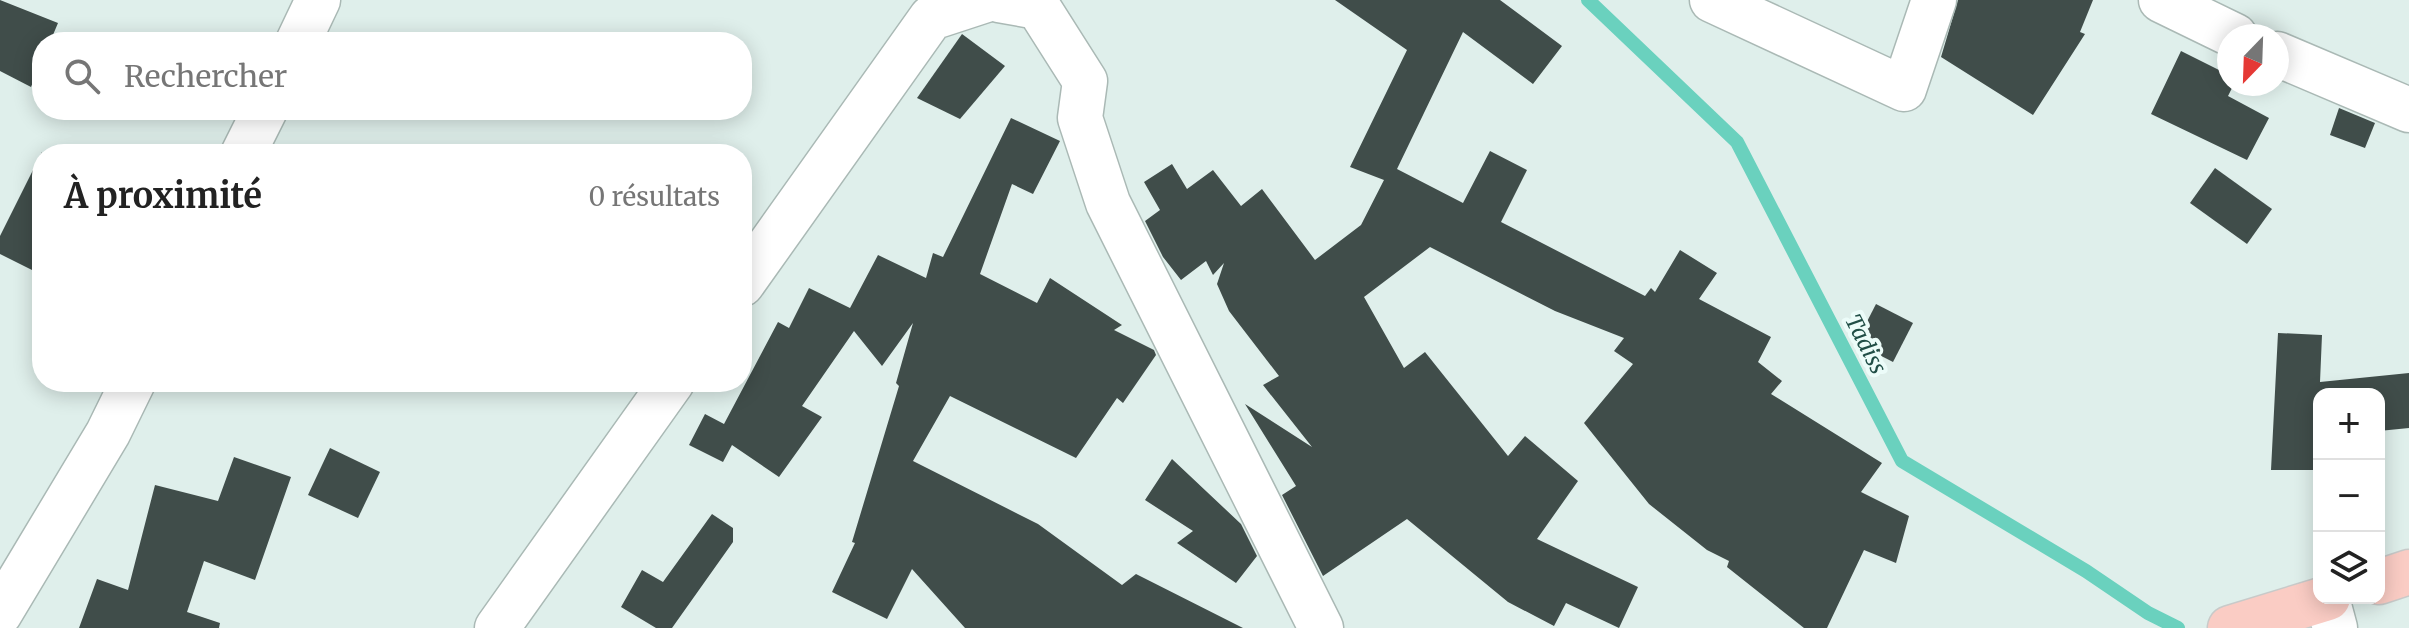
<!DOCTYPE html>
<html lang="fr">
<head>
<meta charset="utf-8">
<style>
  :root { --surface:#fff; --page:#f6f6f6; --text:#222; --muted:#767676; --line:#e0e0e0 }
  body { margin:0; font-family:Merriweather,serif; background:var(--page); color:var(--text) }
  .controls { position:absolute; right:24px; bottom:24px; display:grid; overflow:hidden; border-radius:16px; box-shadow:0 4px 20px #0003 }
  .controls button { width:72px; height:72px; display:grid; place-items:center; padding:0; border:0; border-bottom:2px solid var(--line); background:var(--surface); color:var(--text); font:40px sans-serif }
  .compass { position:absolute; left:2217px; top:24px; width:72px; height:72px; border-radius:50%; background:var(--surface); box-shadow:0 4px 20px #0003; rotate:203deg }
  .list { margin:0; padding:0; list-style:none }
  h2 { display:flex; justify-content:space-between; align-items:center; height:104px; margin:0; padding:0 32px; font-size:34px }
  h2 small { font-size:26px; font-weight:400; color:var(--muted) }
  .icon { flex:none; width:44px; height:44px; fill:none; stroke:currentColor; stroke-width:2; stroke-linecap:round; stroke-linejoin:round }
  .map { position:relative; flex:none; width:2409px; height:628px; overflow:hidden }
  .search { position:absolute; background:var(--surface); box-shadow:0 4px 20px #0003; left:32px; top:32px; width:720px; height:88px; display:flex; align-items:center; gap:20px; box-sizing:border-box; padding:0 28px; border-radius:32px; color:var(--muted); font-size:30px }
  .panel { position:absolute; background:var(--surface); box-shadow:0 4px 20px #0003; left:32px; top:144px; width:720px; height:248px; border-radius:32px }
  .map>svg:first-child { display:block }
</style>
</head>
<body>
<div class="map">
<svg width="2409" height="628" viewBox="0 0 2409 628">
  <rect width="100%" height="100%" fill="#dfefeb"/>
  <g fill="none" stroke-linecap="round" stroke-linejoin="round">
    <path stroke="#6ad1be" stroke-width="14" d="M1588,0L1737,142L1902,461L2086,571L2148,613L2178,628"/>
  </g>
  <g fill="#404d4a">
    <path d="M0,0L58,23L50,42H42V60L31,87L0,71Z"/>
    <path d="M1335,0H1500L1562,46L1533,84L1463,32L1397,169L1463,203L1490,151L1527,170L1501,222L1645,296L1651,288L1655,292L1680,250L1717,273L1699,299L1771,337L1758,362L1782,381L1771,394L1882,463L1861,492L1909,516L1896,563L1864,550L1827,628H1804L1727,567L1729,561L1707,550L1649,504L1584,423L1633,364L1614,351L1624,338L1555,311L1430,247L1364,297L1404,368L1425,352L1508,456L1525,436L1578,481L1537,539L1638,587L1619,628L1566,603L1554,626L1508,602L1407,519L1323,576L1282,495L1296,486L1245,404L1312,447L1263,385L1279,376L1229,311L1217,284L1224,263L1213,275L1206,261L1181,280L1163,257L1145,221L1160,210L1144,182L1172,164L1187,189L1213,170L1241,206L1262,189L1315,260L1361,225L1384,180L1350,167L1407,50Z"/>
    <path d="M1958,0H2093L2080,32L2085,34L2033,115L1941,57Z"/>
    <path d="M962,34L1005,66L960,119L917,98Z"/>
    <path d="M2181,51L2229,75V84H2234L2228,96L2269,118L2247,160L2151,114Z"/>
    <path d="M2339,108L2375,123L2365,148L2330,135Z"/>
    <path d="M1011,118L1060,141L1033,194L1012,184L980,274L1037,303L1050,278L1122,325L1114,330L1154,350L1156,355L1123,403L1117,398L1076,458L950,396L913,461L1038,524L1122,585L1136,574L1243,628H965L912,569L887,619L832,592L855,543L852,542L899,386L896,383L913,323L882,366L854,331L802,406L822,417L779,477L732,445L723,462L689,445L705,414L724,424L778,322L789,328L809,288L850,308L878,255L926,278L933,253L943,257Z"/>
    <path d="M42,152V275L0,254V236Z"/>
    <path d="M2215,168L2272,209L2247,244L2190,203Z"/>
    <path d="M1876,304L1913,323L1893,362L1856,343Z"/>
    <path d="M2278,333L2322,335L2320,382L2409,373V428L2379,431V394H2319V470H2271Z"/>
    <path d="M330,448L380,472L358,518L308,495Z"/>
    <path d="M234,457L291,477L255,580L204,561L187,612L220,623L219,628H79L97,579L128,590L155,485L218,501Z"/>
    <path d="M1172,459L1241,524L1257,556L1236,583L1177,543L1193,531L1145,500Z"/>
    <path d="M712,514L733,528V542L672,628H656L621,607L642,570L663,582Z"/>
  </g>
  <g fill="none" stroke-linecap="round" stroke-linejoin="round">
    <g stroke="#aab9b5" stroke-width="47">
      <g id="minor">
        <path d="M999,0L1038,7L1085,81L1080,118L1108,203L1321,628"/>
        <path d="M1712,0L1904,89L1934,0"/>
        <path d="M2161,0L2235,36"/>
        <path d="M298,42L318,0"/>
        <path d="M2277,54L2409,110"/>
        <path d="M243,154L265,110"/>
        <path d="M742,284L931,18L986,0"/>
        <path d="M2327,598L2335,628"/>
        <path d="M0,613L108,433L133,382"/>
        <path d="M497,628L672,382"/>
      </g>
    </g>
    <g stroke="#c8cac9" stroke-width="47">
      <g id="major">
        <path d="M2379,582L2409,572"/>
        <path d="M2230,628L2328,598"/>
      </g>
    </g>
    <use href="#minor" stroke="#fff" stroke-width="44"/>
    <use href="#major" stroke="#faccc4" stroke-width="44"/>
  </g>
  <g text-anchor="middle" dominant-baseline="central" stroke-width="8" stroke-linejoin="round" paint-order="stroke">
    <g font-size="22" font-style="italic" fill="#204e46" stroke="#ecfcf9">
      <text transform="translate(1866 344) rotate(63)">Tadiss</text>
    </g>
  </g>
</svg>
<div class="controls">
<button>+</button>
<button>−</button>
<button><svg class="icon" aria-label="layers" viewBox="0 0 24 24"><path d="M12 4l9 5-9 5-9-5zM3 14l9 5 9-5"/></svg></button>
</div>
<svg class="compass" viewBox="-18 -18 36 36"><path d="M0-13l5 13h-10z" fill="#e53935"/><path d="M0 13l5-13h-10z" fill="#767676"/></svg>
<div class="search"><svg class="icon" aria-label="search" viewBox="0 0 24 24"><circle cx="10" cy="10" r="6"/><path d="M15 15l6 6"/></svg>Rechercher</div>
<section class="panel">
<h2>À proximité<small>0 résultats</small></h2>
<ul class="list">
</ul>
</section>
</div>
</body>
</html>
